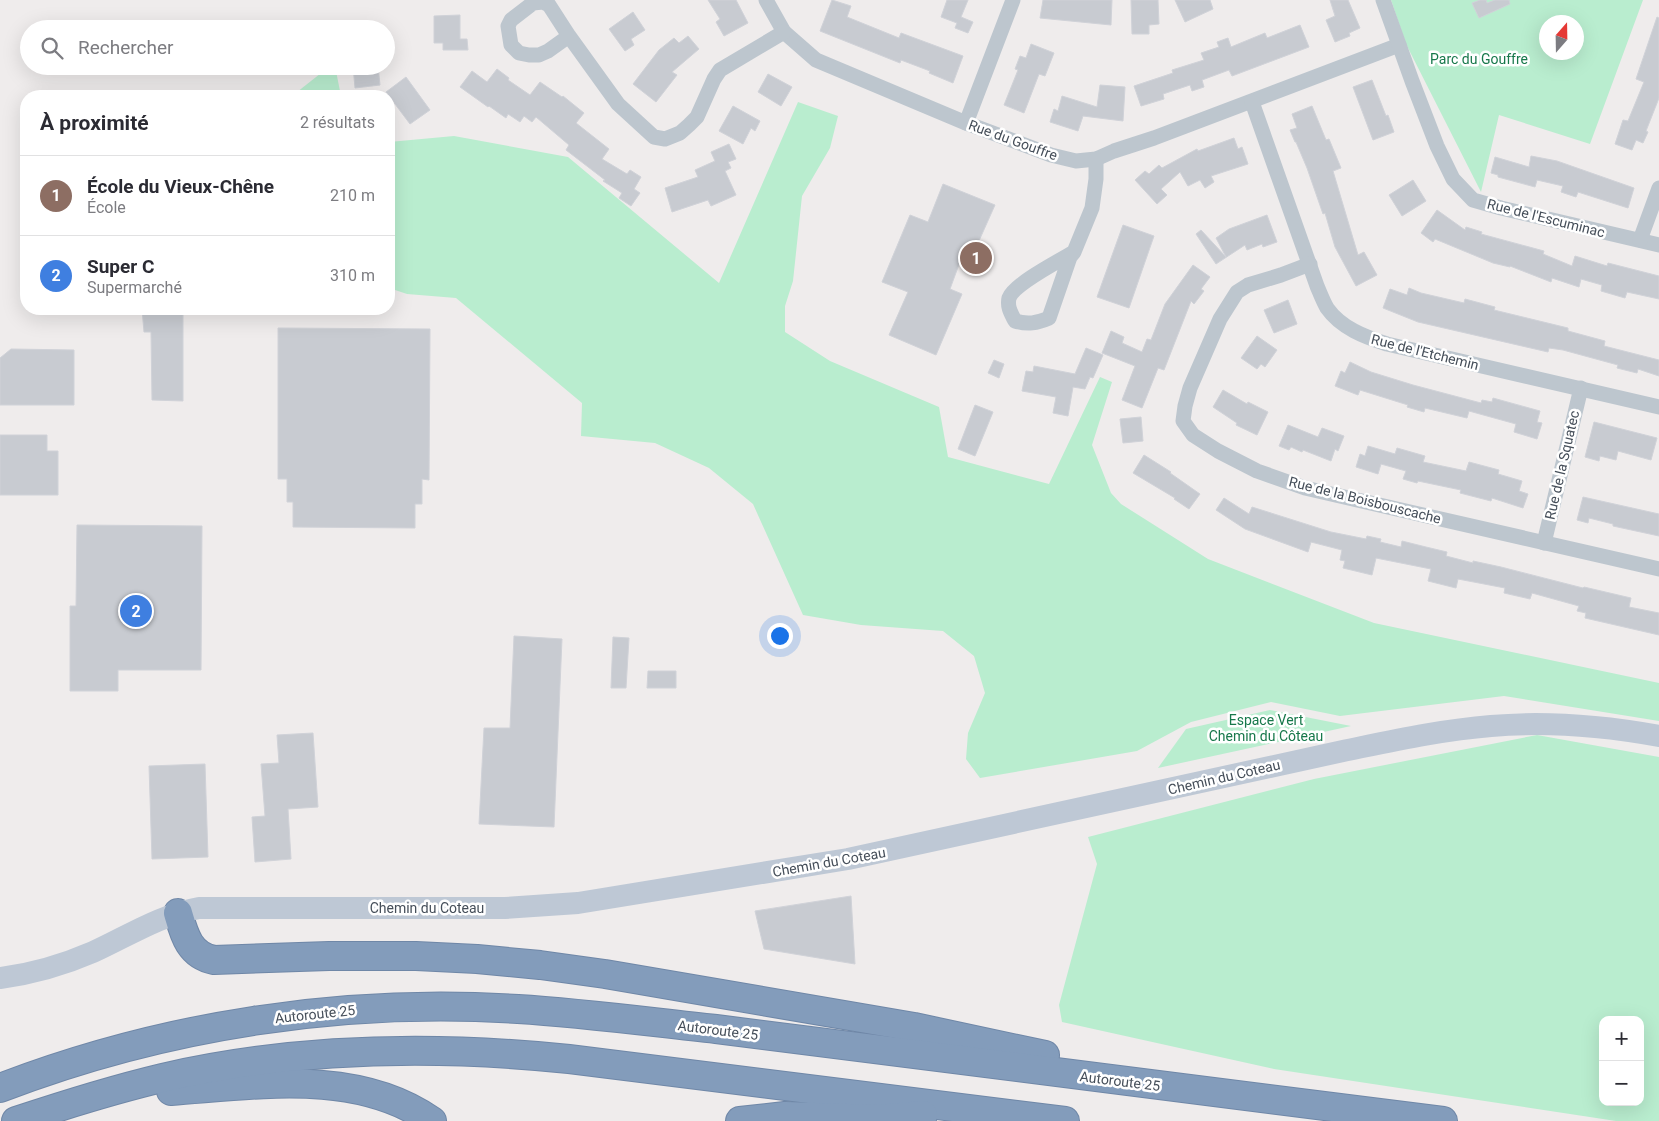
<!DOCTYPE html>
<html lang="fr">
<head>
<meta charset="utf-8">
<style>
  :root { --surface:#fff; --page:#f2f2f3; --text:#2b2b33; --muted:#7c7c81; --line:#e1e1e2; --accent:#0b8043 }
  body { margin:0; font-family:Roboto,sans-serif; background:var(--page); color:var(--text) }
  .controls { position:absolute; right:15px; bottom:15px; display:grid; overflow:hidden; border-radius:10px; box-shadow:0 5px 20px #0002 }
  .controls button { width:45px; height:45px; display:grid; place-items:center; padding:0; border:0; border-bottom:1px solid var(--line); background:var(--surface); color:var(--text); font:25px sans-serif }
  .compass { position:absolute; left:1539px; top:15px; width:45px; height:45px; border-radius:50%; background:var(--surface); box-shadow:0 5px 20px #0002; rotate:20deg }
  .you { position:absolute; left:779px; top:635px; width:18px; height:18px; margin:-12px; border:4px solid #fff; border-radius:50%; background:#1a73e8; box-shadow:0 0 0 8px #1a73e833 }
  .badge { display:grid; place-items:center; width:32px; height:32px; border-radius:50%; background:var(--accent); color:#fff; font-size:16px; font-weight:700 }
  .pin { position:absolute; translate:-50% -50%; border:2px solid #fff; box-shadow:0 1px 5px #0006 }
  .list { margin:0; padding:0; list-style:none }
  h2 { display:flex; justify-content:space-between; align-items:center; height:65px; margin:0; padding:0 20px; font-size:21px }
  h2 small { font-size:16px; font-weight:400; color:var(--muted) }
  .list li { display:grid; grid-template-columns:32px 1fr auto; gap:15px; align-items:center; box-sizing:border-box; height:80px; padding:0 20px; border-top:1px solid var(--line) }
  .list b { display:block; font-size:19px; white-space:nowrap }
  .list p { margin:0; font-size:16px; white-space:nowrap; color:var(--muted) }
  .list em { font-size:16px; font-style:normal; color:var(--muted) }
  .icon { flex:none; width:28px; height:28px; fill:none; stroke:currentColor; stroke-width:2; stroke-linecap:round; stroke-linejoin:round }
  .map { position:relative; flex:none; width:1659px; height:1121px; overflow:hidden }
  .search { position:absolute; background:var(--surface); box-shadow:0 5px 20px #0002; left:20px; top:20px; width:375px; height:55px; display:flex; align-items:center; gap:12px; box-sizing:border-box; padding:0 18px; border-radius:28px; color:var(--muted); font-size:19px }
  .panel { position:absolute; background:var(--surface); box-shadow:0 5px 20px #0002; left:20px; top:90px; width:375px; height:225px; border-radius:20px }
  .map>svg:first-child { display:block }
</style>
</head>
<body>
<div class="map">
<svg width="1659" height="1121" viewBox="0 0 1659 1121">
  <rect width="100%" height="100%" fill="#efecec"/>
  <g fill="#b9edcf" fill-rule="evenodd">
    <path d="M1391,0H1643L1590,144L1499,115L1481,192L1406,44ZM1546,22H1576V52H1546Z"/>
    <path d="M330,66H335L341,96H292Z"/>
    <path d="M798,102L838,116L830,148L802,196L793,281L785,306V332L830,361L939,407L948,457L1049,484L1100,377L1112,382L1092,445L1111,493L1121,504L1208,559L1374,623L1659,683V721L1504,696L1340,716L1271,702L1191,722L1137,751L980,778L966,759L968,733L985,693L974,656L943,631L861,625L803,615L753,504L709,468L655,443L581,436L582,403L456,298L407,294L389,288V142L454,136L568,157L719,283Z"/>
    <path d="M1270,710L1351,726L1158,768L1186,729Z"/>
    <path d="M1537,735L1659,757V1121H1616L1274,1069L1062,1022L1059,1005L1097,864L1088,837L1314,779ZM1603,1020H1640V1102H1603Z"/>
  </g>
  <g fill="#c8cbd1" stroke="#d0d2d8">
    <path d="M708,0H736L748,23L724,36L716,22L720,19Z"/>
    <path d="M832,0L851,6L847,17L899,38L901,33L963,56L953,83L929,73L930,71L901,60L900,63L820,31Z"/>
    <path d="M947,0H968L961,17L973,22L968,33L955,28L957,23L941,17Z"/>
    <path d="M1043,0H1112L1111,25L1040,18Z"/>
    <path d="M1131,0H1158L1159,24L1149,25V34H1132Z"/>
    <path d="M1175,0H1210L1213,9L1185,22Z"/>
    <path d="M1330,0H1348L1360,28L1349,33L1350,36L1335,42L1326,20L1335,16Z"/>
    <path d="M1480,0H1486L1487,3L1495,0H1509L1510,4L1479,18L1472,3Z"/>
    <path d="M633,12L645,30L631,39L634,45L625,51L609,29Z"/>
    <path d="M460,15V39H467L468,50H443V43H434V16Z"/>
    <path d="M1657,17L1659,18V98L1646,131L1648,132L1643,143L1636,140L1632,150L1615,144L1623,120L1628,121L1644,82L1636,79Z"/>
    <path d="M1300,25L1309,47L1232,76L1229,70L1202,80L1204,87L1192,91L1190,85L1163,94L1164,99L1141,106L1134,86L1173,73L1172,70L1204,60L1201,53L1219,47L1217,42L1228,38L1231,47L1265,33L1267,38Z"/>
    <path d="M688,36L699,49L672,72L677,75L656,102L633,84L659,50L674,38L679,43Z"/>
    <path d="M1031,44L1054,53L1045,76L1039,74L1024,113L1004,105L1018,70L1015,69L1020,56L1026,58Z"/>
    <path d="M353,66H378L380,85L355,88Z"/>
    <path d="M497,69L509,78L508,80L530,95L540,82L562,97L563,96L584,113L576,123L609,149L602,159L627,174L630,170L641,177L634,189L640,193L631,206L619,198L622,193L603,181L605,180L566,150L569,145L536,117L532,122L524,116L520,122L508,114L506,118L489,106L488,107L460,87L472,71L487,82Z"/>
    <path d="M768,74L792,87L781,106L758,92Z"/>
    <path d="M406,77L430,110L410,124L386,92Z"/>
    <path d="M1372,80L1386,116L1388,115L1394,132L1373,140L1353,87Z"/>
    <path d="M1100,85L1125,87L1123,121L1083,116L1078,131L1050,122L1054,109L1058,111L1062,96L1097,107Z"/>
    <path d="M733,106L760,121L755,131L751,128L743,144L719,131Z"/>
    <path d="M1312,106L1326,140L1329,139L1341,168L1333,171L1358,255L1364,252L1377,275L1356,286L1335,247L1325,213L1323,214L1307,168L1296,142H1295L1290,130L1297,128L1292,114Z"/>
    <path d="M1234,138L1238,149L1242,147L1248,164L1211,176L1214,182L1205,188L1200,180L1188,186L1180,172L1161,189L1167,195L1157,204L1135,180L1145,171L1149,174L1159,165L1162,168L1197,149L1198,151Z"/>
    <path d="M729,144L736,159L728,162L731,168L725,171L736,195L711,206L708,200L672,212L665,188L698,177L695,170L715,161L711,152Z"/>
    <path d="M1531,156L1557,161L1634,188L1628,208L1578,192L1576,197L1561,192L1563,186L1537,180L1535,187L1498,177V175L1491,173L1495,157L1529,167Z"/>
    <path d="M1413,180L1426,201L1402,216L1389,195Z"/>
    <path d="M943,184L995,205L970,261L961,259L950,289L962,294L936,355L889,335L908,292L882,282L910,215L928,222Z"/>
    <path d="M1437,210L1465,230L1466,227L1482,232L1481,234L1544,251L1543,254L1572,266L1575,256L1607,266L1608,263L1659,276V299L1627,292L1625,298L1601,291L1602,285L1581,279L1579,287L1552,278L1551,282L1510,266V267L1493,263L1435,239L1433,242L1421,233Z"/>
    <path d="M1267,215L1277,242L1263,247L1262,244L1247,250L1245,245L1216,264L1196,234L1201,230L1226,257L1216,238L1229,229Z"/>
    <path d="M1123,225L1154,236L1129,308L1097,297Z"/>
    <path d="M1193,265L1210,277L1201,289L1204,291L1194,304L1191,301L1164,370L1158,368L1142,408L1122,400L1135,366L1102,353L1111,331L1124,337L1122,343L1142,352L1147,339L1151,340L1165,304Z"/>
    <path d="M1409,288L1421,293L1464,303L1465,299L1495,307L1494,310L1568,328V331L1605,341L1604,346L1659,360V376L1638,369L1637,373L1617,368L1618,365L1563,350L1549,348L1548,352L1418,322L1383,308L1390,289L1407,295Z"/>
    <path d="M1288,300L1297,324L1274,333L1264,310Z"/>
    <path d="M142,309H183V401L152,400L151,332H144Z"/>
    <path d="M278,328L430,329L429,480L422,479V504H415V528L293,527V502H287V479H278Z"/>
    <path d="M1257,336L1277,350L1265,367L1261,364L1257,369L1241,358Z"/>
    <path d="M1086,348L1103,355L1093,378L1090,377L1085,389L1073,387L1068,416L1053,413L1056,397L1022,391L1026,371L1033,372L1034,366L1075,374Z"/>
    <path d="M11,349L74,350V405H0V358Z"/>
    <path d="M994,360L1004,364L999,378L988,373Z"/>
    <path d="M1350,362L1371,372L1413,385L1481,403L1482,400L1492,402L1493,398L1540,411L1537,422L1542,423L1537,439L1514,432L1516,424L1469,411L1467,418L1425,408L1424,412L1407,407L1408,405L1360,390L1358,395L1335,386L1341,371L1345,373Z"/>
    <path d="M1223,390L1247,404L1248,402L1268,412L1257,435L1236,425L1237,423L1213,407Z"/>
    <path d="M975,405L993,412L975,456L958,449Z"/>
    <path d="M1141,417L1143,441L1123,443L1120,419Z"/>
    <path d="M1594,422L1657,438L1651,460L1618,451L1616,460L1600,456L1599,461L1585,457Z"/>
    <path d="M1288,425L1318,437L1322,428L1344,436L1338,451L1335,449L1331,461L1303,450L1302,452L1291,447L1289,450L1279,446Z"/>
    <path d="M0,435H47V451H58V495H0Z"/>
    <path d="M1368,446L1395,454L1397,448L1425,456L1423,462L1466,471L1469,462L1499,470L1498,474L1522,481L1519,491L1528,494L1523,508L1492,498L1491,501L1460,493L1461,490L1418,481L1417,483L1403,479L1406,471L1381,464L1378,474L1356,467L1360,454L1365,456Z"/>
    <path d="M1144,455L1171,472L1170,473L1200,494L1189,509L1174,499L1175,498L1133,473Z"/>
    <path d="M1583,497L1659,514V536L1613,526V524L1589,518L1588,523L1577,520Z"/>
    <path d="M1224,498L1249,514L1252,507L1331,532L1366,539L1367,536L1381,539L1380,542L1401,547L1402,541L1426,547L1447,552L1446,556L1473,563V561L1501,567L1583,588L1584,587L1631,598L1629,607L1659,613V635L1585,618L1586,613L1577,611L1579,606L1532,593L1530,599L1504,593L1505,588L1458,579L1456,588L1428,581L1431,569L1376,558L1372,575L1343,568L1345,561L1340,560L1342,550L1311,542L1308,552L1245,529L1216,510Z"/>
    <path d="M77,525L202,526L201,670H118V691H70V606H76Z"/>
    <path d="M514,636L562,639L554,827L479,824L484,728H510Z"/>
    <path d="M613,637L629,638L626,688H611Z"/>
    <path d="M648,671H676V688H647Z"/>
    <path d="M313,733L318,807L288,809L291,859L255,862L252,817L265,816L261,764L279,763L277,735Z"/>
    <path d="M205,764L208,857L152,859L149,766Z"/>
    <path d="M851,896L855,964L764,949L755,911Z"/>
  </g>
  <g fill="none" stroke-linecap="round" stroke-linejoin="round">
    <g stroke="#6f87a7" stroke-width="30">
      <g id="highway">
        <path d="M178,913C184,934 189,955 214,960L329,956H416L477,959L540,965L605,974L914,1027L1045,1055"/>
        <path d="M0,1088C164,1025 342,998 518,1009C584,1013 650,1022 716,1029L1443,1121"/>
        <path d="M171,1091C257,1085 357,1068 432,1121"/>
        <path d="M16,1121C64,1105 112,1090 162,1078C296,1047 433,1045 569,1059L1065,1121"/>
        <path d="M740,1121L785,1116L877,1119L923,1115"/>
      </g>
    </g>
    <g stroke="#bdc6ce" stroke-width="15">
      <path d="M766,0L784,32L816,60L966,123L1051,155L1076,161L1096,159L1114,151L1154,138L1399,45"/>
      <path d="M1383,0L1412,81L1437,146L1453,179L1473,200L1501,208L1659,245"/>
      <path d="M569,36L548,51L539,55H529L519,53L511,45L508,26L511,20L533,3L543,2L549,5L569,36L618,104L654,137L665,139L680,133L689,125L697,117L714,79L720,70L784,32"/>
      <path d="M1252,102L1317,286C1320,293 1323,301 1327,308C1341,328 1365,337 1387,344L1659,407"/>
      <path d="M966,123L1013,0"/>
      <path d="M1640,240L1659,188"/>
      <path d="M1074,252C1059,261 1014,284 1009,298C1007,307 1011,313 1015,321C1028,325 1037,323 1049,318L1070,257L1074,252L1092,208L1096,179V159"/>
      <path d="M1310,264L1281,275L1248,285L1237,292L1220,319L1190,388L1185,406L1183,421L1193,435L1218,451L1257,471L1305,488L1659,569"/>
      <path d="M1544,543L1581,388"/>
    </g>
    <path stroke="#bec8d5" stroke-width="22" d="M0,978C32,974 63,965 93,952C128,936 160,915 199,908H505L578,903L848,859L1343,751C1392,741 1441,730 1491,726C1547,721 1604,726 1659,736"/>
    <use href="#highway" stroke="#839cbb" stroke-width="28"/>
  </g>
  <g text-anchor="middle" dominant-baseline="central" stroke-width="5" stroke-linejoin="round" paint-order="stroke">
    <g font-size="14" fill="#17784b" stroke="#fff">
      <text x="1479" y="59">Parc du Gouffre</text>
      <text x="1266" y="720">Espace Vert<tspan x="1266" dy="16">Chemin du Côteau</tspan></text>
    </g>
    <g font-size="14" fill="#454e59" stroke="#fff">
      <text transform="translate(1013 140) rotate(20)">Rue du Gouffre</text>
      <text transform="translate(1546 218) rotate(14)">Rue de l'Escuminac</text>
      <text transform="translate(1425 352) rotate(14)">Rue de l'Etchemin</text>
      <text transform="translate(1562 465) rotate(-77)">Rue de la Squatec</text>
      <text transform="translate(1365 500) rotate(14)">Rue de la Boisbouscache</text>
      <text transform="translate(1224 777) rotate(-13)">Chemin du Coteau</text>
      <text transform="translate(829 862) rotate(-10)">Chemin du Coteau</text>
      <text x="427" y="908">Chemin du Coteau</text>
      <text transform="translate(315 1014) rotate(-6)">Autoroute 25</text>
      <text transform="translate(718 1030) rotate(7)">Autoroute 25</text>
      <text transform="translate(1120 1081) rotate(7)">Autoroute 25</text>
    </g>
  </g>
</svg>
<div class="controls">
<button>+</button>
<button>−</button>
</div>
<svg class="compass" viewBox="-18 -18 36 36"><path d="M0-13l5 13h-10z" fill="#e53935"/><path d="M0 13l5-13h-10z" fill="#7c7c81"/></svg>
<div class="you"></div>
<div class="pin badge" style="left:976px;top:258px;background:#8d6e63">1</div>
<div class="pin badge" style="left:136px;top:611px;background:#3f7fe0">2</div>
<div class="search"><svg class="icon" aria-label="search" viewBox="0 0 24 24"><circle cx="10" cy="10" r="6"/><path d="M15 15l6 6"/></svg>Rechercher</div>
<section class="panel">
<h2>À proximité<small>2 résultats</small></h2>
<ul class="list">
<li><span class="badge" style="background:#8d6e63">1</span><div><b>École du Vieux-Chêne</b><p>École</p></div><em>210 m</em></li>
<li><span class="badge" style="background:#3f7fe0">2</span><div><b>Super C</b><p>Supermarché</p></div><em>310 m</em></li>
</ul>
</section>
</div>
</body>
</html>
